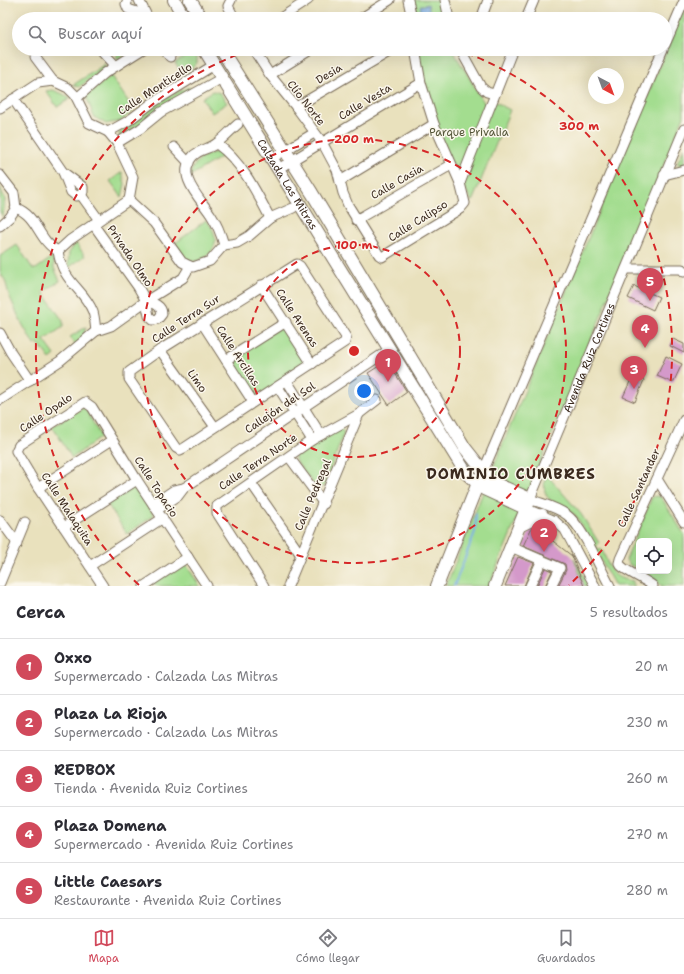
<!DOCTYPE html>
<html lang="es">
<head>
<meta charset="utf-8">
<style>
  :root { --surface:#fff; --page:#f2f2f3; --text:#2b2b33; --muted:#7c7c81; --line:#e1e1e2; --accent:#d1495b }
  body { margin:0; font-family:"Shantell Sans",sans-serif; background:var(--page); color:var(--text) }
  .controls { position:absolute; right:12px; bottom:12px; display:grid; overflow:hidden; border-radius:6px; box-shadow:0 4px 16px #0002 }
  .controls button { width:36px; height:36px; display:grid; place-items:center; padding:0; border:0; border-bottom:1px solid var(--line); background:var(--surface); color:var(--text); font:20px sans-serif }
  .compass { position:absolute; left:588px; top:68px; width:36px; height:36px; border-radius:50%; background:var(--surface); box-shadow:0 4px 16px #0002; rotate:139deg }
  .you { position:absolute; left:364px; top:391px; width:14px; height:14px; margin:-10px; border:3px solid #fff; border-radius:50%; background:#1a73e8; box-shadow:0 0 0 6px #1a73e833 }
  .badge { display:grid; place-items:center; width:26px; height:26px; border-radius:50%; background:var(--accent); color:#fff; font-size:13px; font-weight:700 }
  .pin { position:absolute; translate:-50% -33px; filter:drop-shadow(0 1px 2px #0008) }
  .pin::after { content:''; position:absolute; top:21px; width:14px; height:12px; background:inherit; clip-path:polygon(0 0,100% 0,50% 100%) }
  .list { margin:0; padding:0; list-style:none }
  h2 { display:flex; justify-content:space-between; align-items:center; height:52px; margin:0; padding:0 16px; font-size:17px }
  h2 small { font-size:13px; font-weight:400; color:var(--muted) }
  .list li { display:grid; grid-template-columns:26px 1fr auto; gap:12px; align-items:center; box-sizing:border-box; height:56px; padding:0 16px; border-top:1px solid var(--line) }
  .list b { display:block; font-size:15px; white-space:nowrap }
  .list p { margin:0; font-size:13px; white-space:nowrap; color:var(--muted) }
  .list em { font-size:13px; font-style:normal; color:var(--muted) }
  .icon { flex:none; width:22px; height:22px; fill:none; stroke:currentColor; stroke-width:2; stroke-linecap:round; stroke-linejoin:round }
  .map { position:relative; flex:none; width:684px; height:586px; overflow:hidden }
  .search { position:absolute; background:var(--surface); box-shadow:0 4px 16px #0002; left:12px; right:12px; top:12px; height:44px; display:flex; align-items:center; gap:10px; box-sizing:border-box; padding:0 14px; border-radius:22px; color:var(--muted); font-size:15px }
  .sheet { height:332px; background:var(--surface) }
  nav { display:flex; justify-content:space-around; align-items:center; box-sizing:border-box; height:56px; border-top:1px solid var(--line); background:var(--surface); font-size:11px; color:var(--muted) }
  nav a { display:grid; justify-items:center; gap:2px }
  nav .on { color:var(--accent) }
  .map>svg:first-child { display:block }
</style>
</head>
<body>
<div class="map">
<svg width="684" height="586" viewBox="0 0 684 586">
  <rect width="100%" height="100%" fill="#fbf7ec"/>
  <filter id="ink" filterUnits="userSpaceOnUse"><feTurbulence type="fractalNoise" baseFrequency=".025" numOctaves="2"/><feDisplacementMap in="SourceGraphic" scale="8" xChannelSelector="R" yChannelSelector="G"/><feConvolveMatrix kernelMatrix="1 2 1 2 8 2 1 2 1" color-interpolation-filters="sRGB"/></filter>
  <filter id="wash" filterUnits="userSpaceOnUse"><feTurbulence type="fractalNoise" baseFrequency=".012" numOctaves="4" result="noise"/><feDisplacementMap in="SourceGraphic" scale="16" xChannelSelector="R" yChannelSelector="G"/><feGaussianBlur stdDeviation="0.9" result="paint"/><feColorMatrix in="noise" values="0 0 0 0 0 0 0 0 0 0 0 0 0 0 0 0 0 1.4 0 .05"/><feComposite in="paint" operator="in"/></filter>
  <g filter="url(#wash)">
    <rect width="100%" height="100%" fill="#e9e1bd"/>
    <g fill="#a3dd8f" stroke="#6f8456">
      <path d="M410,0H440L443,19H414Z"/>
      <path d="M684,8V116L489,586H446L487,482Z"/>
      <path d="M127,49H135L118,59L116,56Z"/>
      <path d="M417,49H452L486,106L493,101L510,110L472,202L449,158L437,130Z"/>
      <path d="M195,50L197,55V63L184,76L175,63Z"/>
      <path d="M105,64V68L79,87L73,85Z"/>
      <path d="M111,76L134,110L121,121L106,124L94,117L86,96Z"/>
      <path d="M189,87L192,91L155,111L138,126L122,136L119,135V131L131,125L161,100Z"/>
      <path d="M53,90L63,94L70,99L57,107L46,91Z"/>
      <path d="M213,91L220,93L227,103L212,113L202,98Z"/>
      <path d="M684,148V165L681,166L677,163Z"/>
      <path d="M218,152L224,155L190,176C193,162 203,154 218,152Z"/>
      <path d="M122,172L125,184L122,197L110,181Z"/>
      <path d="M0,187L5,200L3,217L0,212Z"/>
      <path d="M206,220C212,226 216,235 215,243C213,255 197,266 186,259C180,256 178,250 174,244Z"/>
      <path d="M76,243L85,256L68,268L69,253Z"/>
      <path d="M17,245L33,269H36L54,256V268L60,281L43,292L63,321V327L44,340L55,355L50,359L38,343L34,345L20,320L9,295L5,280L0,273V256Z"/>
      <path d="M286,322L312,364L253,402L226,360Z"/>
      <path d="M86,327L83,336L76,345L70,337Z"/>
      <path d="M83,408L86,410L101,437L72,458L52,426Z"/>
      <path d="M340,427L344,433L324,486L317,489L295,460V455Z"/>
      <path d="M546,474L581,514L599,543L595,548L602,550C611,569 610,578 633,581V586H615L577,517C560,499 538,507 546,474Z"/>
      <path d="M134,484L153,514V516L127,534L106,502Z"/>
      <path d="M656,496L661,497L684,534V586H662L644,571H669V541H639V569L630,565L626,560L652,497Z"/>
      <path d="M574,558L589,586H584Z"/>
      <path d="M185,563L200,586H156L153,582Z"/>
    </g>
    <path fill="#7baee7" stroke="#5b6c82" d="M428,4L431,19H423L420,6Z"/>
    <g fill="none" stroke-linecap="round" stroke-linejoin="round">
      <g stroke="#7baee7" stroke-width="2">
        <path d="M189,15L192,19"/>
        <path d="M456,445L469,467"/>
        <path d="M454,586L475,532L476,514"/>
      </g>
    </g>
    <g id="blocks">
      <g fill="#d499ca">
        <path d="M634,286L659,297L653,310L628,298Z"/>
        <path d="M673,339L684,344V353L670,346Z"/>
        <path d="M666,356L682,364L673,383L657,376Z"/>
        <path d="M387,361L407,392L389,405L368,373Z"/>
        <path d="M633,375L644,380L635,402L623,397Z"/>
        <path d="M535,527L572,556L584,586H558L566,570L565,564L523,546L531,529Z"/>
        <path d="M518,557L534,563L524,586H505Z"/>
        <path d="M545,568L552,571L545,586H537Z"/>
      </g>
    </g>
  </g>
  <g filter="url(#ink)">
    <use href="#blocks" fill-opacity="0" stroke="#786a56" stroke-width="1"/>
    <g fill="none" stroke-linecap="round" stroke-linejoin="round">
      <g stroke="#786a56" stroke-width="11">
        <g id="minor">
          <path d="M128,0L126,4L128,9L146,15"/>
          <path d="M139,0L148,18"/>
          <path d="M231,0L228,6L235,19"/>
          <path d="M408,0L412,19"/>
          <path d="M445,0L449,19"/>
          <path d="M279,19L308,0"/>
          <path d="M360,19L390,0"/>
          <path d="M481,19L488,0"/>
          <path d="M526,19L534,0"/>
          <path d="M665,45L684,1"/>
          <path d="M100,49L116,66"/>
          <path d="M163,49L170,57"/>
          <path d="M253,49L270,75L296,107L322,142L337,170L343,193L348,205L379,255L382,257L460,209L465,203L460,183L434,124L421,83L415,49"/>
          <path d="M460,49L481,87L487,92L494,94"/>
          <path d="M35,57L53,81"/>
          <path d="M270,75L312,49"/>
          <path d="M77,98L105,73L143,49"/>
          <path d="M13,99L63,172L83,187V192L81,195"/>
          <path d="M296,107L394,49"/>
          <path d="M0,108L38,83L53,81L68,88L75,95L89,123L108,132L117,143L133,177L129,200L154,223L182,262L190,266"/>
          <path d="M108,132L128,121L152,103L214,65"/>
          <path d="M117,143L140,129L161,112L222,78"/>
          <path d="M217,144C242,162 256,191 270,218"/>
          <path d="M174,147L189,163"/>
          <path d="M271,159L314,133"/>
          <path d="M278,169L421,83"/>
          <path d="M63,172L71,192L76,196L81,195"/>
          <path d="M0,175L14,193L16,208"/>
          <path d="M664,175L684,170"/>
          <path d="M340,181L434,124"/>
          <path d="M460,183L513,49"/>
          <path d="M81,195L99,220"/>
          <path d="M16,208C38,216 38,241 58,251C63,284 83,287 93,312C95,318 95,325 96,331"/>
          <path d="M356,220L451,165"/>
          <path d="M93,224L138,287L146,301L149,316L153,320L158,319L162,314C162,305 153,303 146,301"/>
          <path d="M0,226L10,217L16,208"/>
          <path d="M224,245C221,234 217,224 211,215C200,198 175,175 193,156C200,149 210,149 217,143C224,138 231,130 238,124"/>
          <path d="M58,251L70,240L129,200"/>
          <path d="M297,264L300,266L346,337L345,342L184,448L180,450L176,448L129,379V372L160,350Z"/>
          <path d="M626,269H682L684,272"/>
          <path d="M261,285L312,364"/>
          <path d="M202,323L253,402"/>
          <path d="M0,333L11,353L30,381"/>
          <path d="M160,350L215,427"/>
          <path d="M226,360L286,322"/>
          <path d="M287,381L321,435"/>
          <path d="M278,387L312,440"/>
          <path d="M0,400L60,361L96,331L111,326L146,301L183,278L190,266L193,267L210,261L224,245L237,243L249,236L270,218L293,208"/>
          <path d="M289,457L324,504"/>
          <path d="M483,472L663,49"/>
          <path d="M657,479L684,522"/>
          <path d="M251,483L301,555"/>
          <path d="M38,488L112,440"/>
          <path d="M153,504L174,490L184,488"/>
          <path d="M527,509L555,521L565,530L595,586"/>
          <path d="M157,510L178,496L184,488L390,349"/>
          <path d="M0,520L17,543"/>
          <path d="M64,527L137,480"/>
          <path d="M511,547L560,568L551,586"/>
          <path d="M90,566L163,518"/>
          <path d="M0,583L25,522"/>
          <path d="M103,586L38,488L16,451L19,445L85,402L92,407L137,480L207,586"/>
          <path d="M144,586L188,557"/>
          <path d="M264,586L217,513V506L312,440L359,414L377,400"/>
          <path d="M288,586L359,414"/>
          <path d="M530,586L542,560"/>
          <path id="s1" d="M610,586C600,568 583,527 567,515C557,507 542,504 530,499L684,129"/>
          <path d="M653,586C645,579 622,570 619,563L620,559L684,420"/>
        </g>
      </g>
      <g stroke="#786a56" stroke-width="14">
        <g id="major">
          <path d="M174,0L185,19"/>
          <path d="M190,0L202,19"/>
          <path id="s2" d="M204,49L466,473L484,489L527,509"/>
          <path d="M221,49L312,193L465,448L492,482L530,499L495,586"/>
          <path d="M521,525L542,515"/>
          <path d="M437,586L480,478"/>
        </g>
      </g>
      <use href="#minor" stroke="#fff" stroke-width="9"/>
      <use href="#major" stroke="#fff" stroke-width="12"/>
    </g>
  </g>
  <g fill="none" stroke="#d62828" stroke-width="2" stroke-dasharray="7 5">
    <circle cx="354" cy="351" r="106"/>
    <circle cx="354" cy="351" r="212"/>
    <path d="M139 585A318 318 0 0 1 253 49M455 49A318 318 0 0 1 569 585"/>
  </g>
  <g text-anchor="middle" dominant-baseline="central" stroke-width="3" stroke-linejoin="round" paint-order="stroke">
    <g font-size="11" fill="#3b2a1e" stroke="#fbf7ec">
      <text transform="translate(329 74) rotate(-31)">Desia</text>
      <text transform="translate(155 89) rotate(-33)">Calle Monticello</text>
      <text transform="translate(365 102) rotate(-31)">Calle Vesta</text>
      <text transform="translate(306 103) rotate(52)">Clío Norte</text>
      <text transform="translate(397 182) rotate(-30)">Calle Casia</text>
      <text stroke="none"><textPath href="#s2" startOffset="159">Calzada Las Mitras</textPath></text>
      <text transform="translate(418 221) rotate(-32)">Calle Calipso</text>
      <text transform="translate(130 256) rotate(56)">Privada Olmo</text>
      <text transform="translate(297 318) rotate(57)">Calle Arenas</text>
      <text transform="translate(186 319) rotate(-33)">Calle Terra Sur</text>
      <text transform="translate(238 356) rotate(57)">Calle Arcillas</text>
      <text stroke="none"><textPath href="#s1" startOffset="277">Avenida Ruiz Cortines</textPath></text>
      <text transform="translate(197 381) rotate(55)">Limo</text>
      <text transform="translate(280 408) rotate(-34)">Callejón del Sol</text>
      <text transform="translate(46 413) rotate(-34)">Calle Opalo</text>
      <text transform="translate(258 462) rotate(-34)">Calle Terra Norte</text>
      <text transform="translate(156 487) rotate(57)">Calle Topacio</text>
      <text transform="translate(639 488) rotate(-65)">Calle Santander</text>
      <text transform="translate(313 495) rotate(-67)">Calle Pedregal</text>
      <text transform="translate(67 509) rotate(57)">Calle Malaquita</text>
    </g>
    <g font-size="11" fill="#55573a" stroke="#fbf7ec">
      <text x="469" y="132">Parque Privalia</text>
    </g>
    <g font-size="15" font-weight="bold" letter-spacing="1" fill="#3b2a1e" stroke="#fbf7ec">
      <text x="511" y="474">DOMINIO CUMBRES</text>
    </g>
  </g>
  <circle cx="354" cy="351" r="6" fill="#d62828" stroke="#fbf7ec" stroke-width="2"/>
  <g font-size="12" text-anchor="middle" font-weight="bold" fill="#d62828" stroke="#fbf7ec" stroke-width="3" stroke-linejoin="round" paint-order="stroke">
    <text x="579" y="130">300 m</text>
    <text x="354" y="143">200 m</text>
    <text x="354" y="249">100 m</text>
  </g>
</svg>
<div class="controls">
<button><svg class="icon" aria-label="locate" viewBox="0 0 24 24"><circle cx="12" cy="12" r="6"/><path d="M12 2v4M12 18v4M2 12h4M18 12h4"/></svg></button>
</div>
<svg class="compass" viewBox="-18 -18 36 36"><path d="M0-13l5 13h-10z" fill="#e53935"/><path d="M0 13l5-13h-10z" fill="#7c7c81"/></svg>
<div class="you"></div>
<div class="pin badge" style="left:388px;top:382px">1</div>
<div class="pin badge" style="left:544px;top:552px">2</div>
<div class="pin badge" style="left:634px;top:389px">3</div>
<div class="pin badge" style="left:645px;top:348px">4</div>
<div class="pin badge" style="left:650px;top:301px">5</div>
<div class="search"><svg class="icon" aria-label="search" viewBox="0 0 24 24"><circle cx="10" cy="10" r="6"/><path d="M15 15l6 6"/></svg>Buscar aquí</div>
</div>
<section class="sheet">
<h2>Cerca<small>5 resultados</small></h2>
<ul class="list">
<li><span class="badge">1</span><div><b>Oxxo</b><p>Supermercado · Calzada Las Mitras</p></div><em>20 m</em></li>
<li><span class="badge">2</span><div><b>Plaza La Rioja</b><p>Supermercado · Calzada Las Mitras</p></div><em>230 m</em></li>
<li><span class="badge">3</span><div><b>REDBOX</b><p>Tienda · Avenida Ruiz Cortines</p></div><em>260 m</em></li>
<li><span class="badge">4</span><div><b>Plaza Domena</b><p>Supermercado · Avenida Ruiz Cortines</p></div><em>270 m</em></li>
<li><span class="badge">5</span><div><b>Little Caesars</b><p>Restaurante · Avenida Ruiz Cortines</p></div><em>280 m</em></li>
</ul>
</section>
<nav>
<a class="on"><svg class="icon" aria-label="map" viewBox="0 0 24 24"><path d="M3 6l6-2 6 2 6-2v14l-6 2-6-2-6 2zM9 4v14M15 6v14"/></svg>Mapa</a>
<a><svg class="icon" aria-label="directions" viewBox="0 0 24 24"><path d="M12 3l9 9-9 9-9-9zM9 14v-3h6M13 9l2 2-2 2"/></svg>Cómo llegar</a>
<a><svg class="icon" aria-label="saved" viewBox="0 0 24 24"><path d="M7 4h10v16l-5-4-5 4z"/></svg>Guardados</a>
</nav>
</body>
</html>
